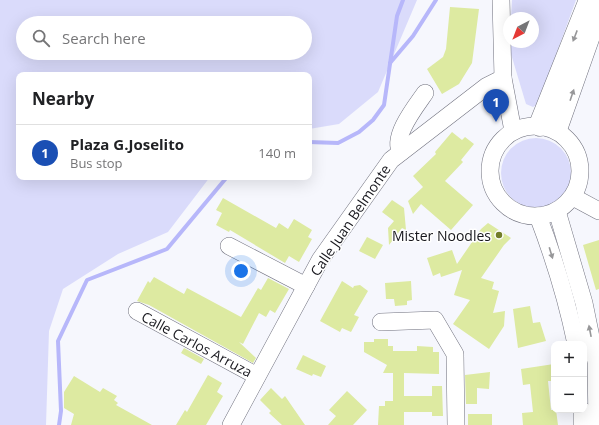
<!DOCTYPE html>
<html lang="en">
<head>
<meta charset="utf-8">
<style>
  :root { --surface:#fff; --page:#f2f2f2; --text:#202124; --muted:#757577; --line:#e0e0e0; --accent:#b45309 }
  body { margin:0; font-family:"Open Sans",sans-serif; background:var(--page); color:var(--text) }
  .controls { position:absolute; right:12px; bottom:12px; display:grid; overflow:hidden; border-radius:8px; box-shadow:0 4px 16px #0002 }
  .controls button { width:36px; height:36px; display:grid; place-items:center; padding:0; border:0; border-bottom:1px solid var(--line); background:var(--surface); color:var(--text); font:20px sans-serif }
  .compass { position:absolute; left:503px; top:12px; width:36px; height:36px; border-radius:50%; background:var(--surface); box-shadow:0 4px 16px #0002; rotate:222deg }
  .you { position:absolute; left:241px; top:271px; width:14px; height:14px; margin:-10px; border:3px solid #fff; border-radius:50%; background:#1a73e8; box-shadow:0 0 0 6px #1a73e833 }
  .badge { display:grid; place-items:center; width:26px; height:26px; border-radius:50%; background:var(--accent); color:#fff; font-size:13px; font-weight:700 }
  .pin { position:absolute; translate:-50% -33px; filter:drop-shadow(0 1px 2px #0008) }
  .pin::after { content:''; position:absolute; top:21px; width:14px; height:12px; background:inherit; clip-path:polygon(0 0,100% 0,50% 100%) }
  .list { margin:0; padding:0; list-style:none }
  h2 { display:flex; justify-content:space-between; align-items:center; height:52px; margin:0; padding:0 16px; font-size:17px }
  h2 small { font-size:13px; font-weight:400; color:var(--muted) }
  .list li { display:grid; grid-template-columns:26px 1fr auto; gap:12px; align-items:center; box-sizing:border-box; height:56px; padding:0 16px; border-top:1px solid var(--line) }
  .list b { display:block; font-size:15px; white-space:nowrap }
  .list p { margin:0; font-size:13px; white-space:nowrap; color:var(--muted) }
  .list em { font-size:13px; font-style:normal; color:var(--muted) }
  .icon { flex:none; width:22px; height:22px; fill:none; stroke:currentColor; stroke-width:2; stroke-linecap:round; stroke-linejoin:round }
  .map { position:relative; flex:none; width:599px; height:425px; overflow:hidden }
  .search { position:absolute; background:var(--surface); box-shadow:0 4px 16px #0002; left:16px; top:16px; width:296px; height:44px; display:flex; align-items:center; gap:10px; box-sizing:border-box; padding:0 14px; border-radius:22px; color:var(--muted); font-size:15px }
  .panel { position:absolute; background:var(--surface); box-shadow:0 4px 16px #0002; left:16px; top:72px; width:296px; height:108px; border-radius:8px }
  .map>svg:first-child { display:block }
</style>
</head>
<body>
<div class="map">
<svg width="599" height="425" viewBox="0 0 599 425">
  <rect width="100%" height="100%" fill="#f6f7fd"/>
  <g fill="#dadbfb" fill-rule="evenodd">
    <path d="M0,0H417L378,92L339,124L309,129V75H19V177H210L168,232L118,254L63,289L49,331L46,425H0ZM23,23H305V53H23Z"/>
    <path d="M512,0H576L538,104L533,107L526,104L511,54V42H533V18H511Z"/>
    <circle cx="536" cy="173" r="35"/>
  </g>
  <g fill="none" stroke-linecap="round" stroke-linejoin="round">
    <g stroke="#b7b7fa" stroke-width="4">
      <path d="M390,63L413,36L436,0"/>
      <path d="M309,142L338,143L359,132L373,120L384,105L397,16L403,0"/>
      <path d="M59,425L61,411L58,341L87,280L167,249L227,177"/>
    </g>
  </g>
  <g fill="#ddeaa1">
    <path d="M450,7L479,9L472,63L459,84L442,94L427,69L443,57L446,49Z"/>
    <path d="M452,132L462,140L465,137L474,144L461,160L463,162L445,181L473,205L451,230L421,204L413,214L408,201L423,187L413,176L436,154L435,152Z"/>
    <path d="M223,198L276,228L279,223L288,229L294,219L312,230L308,237L312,239L299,262L289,256L285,263L230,230L229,232L216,225L222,213L216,210Z"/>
    <path d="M392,200L404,208L406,230L402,228L389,245L388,228L394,221L382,212Z"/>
    <path d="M488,223L511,238L504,245L481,278L494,282L492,289L499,291L493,313L505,311L504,326L489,349L453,324L470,300L454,295L462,270L441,277L440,273L433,276L427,258L452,250L457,264L481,229Z"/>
    <path d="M367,237L383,245L375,259L359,251Z"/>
    <path d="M599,240V289L596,290L583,245Z"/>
    <path d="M154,277L184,294L187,288L241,317L258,288L261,290L268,278L289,289L275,313L270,310L266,317L259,313L243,344L239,342L256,358L253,363L149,305L137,301L148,281L150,283Z"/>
    <path d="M342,281L353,288L354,286L360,285L368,291L354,315L359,317L351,332L342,328L340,332L320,321Z"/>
    <path d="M411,281L412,300L407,301V305L395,306L394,299H386L385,283Z"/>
    <path d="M530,306L533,323L540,322L546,341L518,348L513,309Z"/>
    <path d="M374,339H388V346H393V351H417V346L433,347V352H439V374L404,373V396H432V386H442L443,416H432V412H404V425H378L379,406H385V401H393V373H383L387,365L364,352V342H374Z"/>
    <path d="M184,348L204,359L201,364L181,353Z"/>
    <path d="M303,355L326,366L321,377L313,374L312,376L296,369Z"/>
    <path d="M554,364V381H548L551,410H556L558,425H523L522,413L533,412L530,384L523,385L521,369Z"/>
    <path d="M490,372L489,389L477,388V404H466L465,375Z"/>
    <path d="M208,375L222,383L217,392L223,396L206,425H176L185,410L187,412Z"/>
    <path d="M74,376L100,392L103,388L117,396L114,400L118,403L116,405L152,425H71L74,414L64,408V392Z"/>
    <path d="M271,388L282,399L285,396L305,425H282L269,413L271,411L260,400Z"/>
    <path d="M347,391L367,410L353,425H328L336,416L329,410Z"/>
    <rect x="468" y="414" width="24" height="11"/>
  </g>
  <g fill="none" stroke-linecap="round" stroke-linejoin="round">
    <g stroke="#71727f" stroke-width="18">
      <g id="minor">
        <path d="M501,0L503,78L513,131"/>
        <circle cx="535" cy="171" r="45"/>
        <path d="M558,131L599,15"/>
        <path d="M401,152C391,137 416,106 425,93"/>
        <path d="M573,197L599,211"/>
        <path d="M557,211L584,303L596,362L597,425"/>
        <path d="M538,216C554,258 567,300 576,344"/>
        <path d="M229,246L306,286"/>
        <path d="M137,311L257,376"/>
        <path d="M381,322L435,320L455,354L456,425"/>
        <path d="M231,425L320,260L391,160L487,86L503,78"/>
        <path d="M582,425V410"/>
      </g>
    </g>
    <g stroke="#71727f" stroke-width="23">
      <path id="highway" d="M540,125L590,0"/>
    </g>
    <use href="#minor" stroke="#fff" stroke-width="17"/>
    <use href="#highway" stroke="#fff" stroke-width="22"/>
  </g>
  <defs><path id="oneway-solid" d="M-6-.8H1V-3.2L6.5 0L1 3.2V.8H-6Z"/></defs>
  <g fill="#979799">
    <use href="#oneway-solid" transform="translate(575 36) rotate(111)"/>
    <use href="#oneway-solid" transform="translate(572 95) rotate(-71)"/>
    <use href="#oneway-solid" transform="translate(551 253) rotate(73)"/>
    <use href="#oneway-solid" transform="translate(590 331) rotate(-101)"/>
  </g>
  <circle fill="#727d29" stroke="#fff" stroke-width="1.5" cx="499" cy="235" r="4"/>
  <g text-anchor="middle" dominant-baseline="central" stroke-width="3" stroke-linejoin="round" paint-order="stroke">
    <g font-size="14" fill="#17171d" stroke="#fff">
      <text transform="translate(350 220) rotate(-56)">Calle Juan Belmonte</text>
      <text transform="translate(197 344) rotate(28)">Calle Carlos Arruza</text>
    </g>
    <g font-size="14" fill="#17171d" stroke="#fff" text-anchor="end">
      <text x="491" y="235">Mister Noodles</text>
    </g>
  </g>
</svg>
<div class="controls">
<button>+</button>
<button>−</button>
</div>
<svg class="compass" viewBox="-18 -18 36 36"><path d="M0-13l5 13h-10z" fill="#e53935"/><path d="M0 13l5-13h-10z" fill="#757577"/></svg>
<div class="you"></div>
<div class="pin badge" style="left:496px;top:122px;background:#1a4fb4">1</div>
<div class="search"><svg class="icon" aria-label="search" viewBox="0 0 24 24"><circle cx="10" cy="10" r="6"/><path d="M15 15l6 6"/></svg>Search here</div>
<section class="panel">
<h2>Nearby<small></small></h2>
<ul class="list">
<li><span class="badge" style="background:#1a4fb4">1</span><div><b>Plaza G.Joselito</b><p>Bus stop</p></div><em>140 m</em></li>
</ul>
</section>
</div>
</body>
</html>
